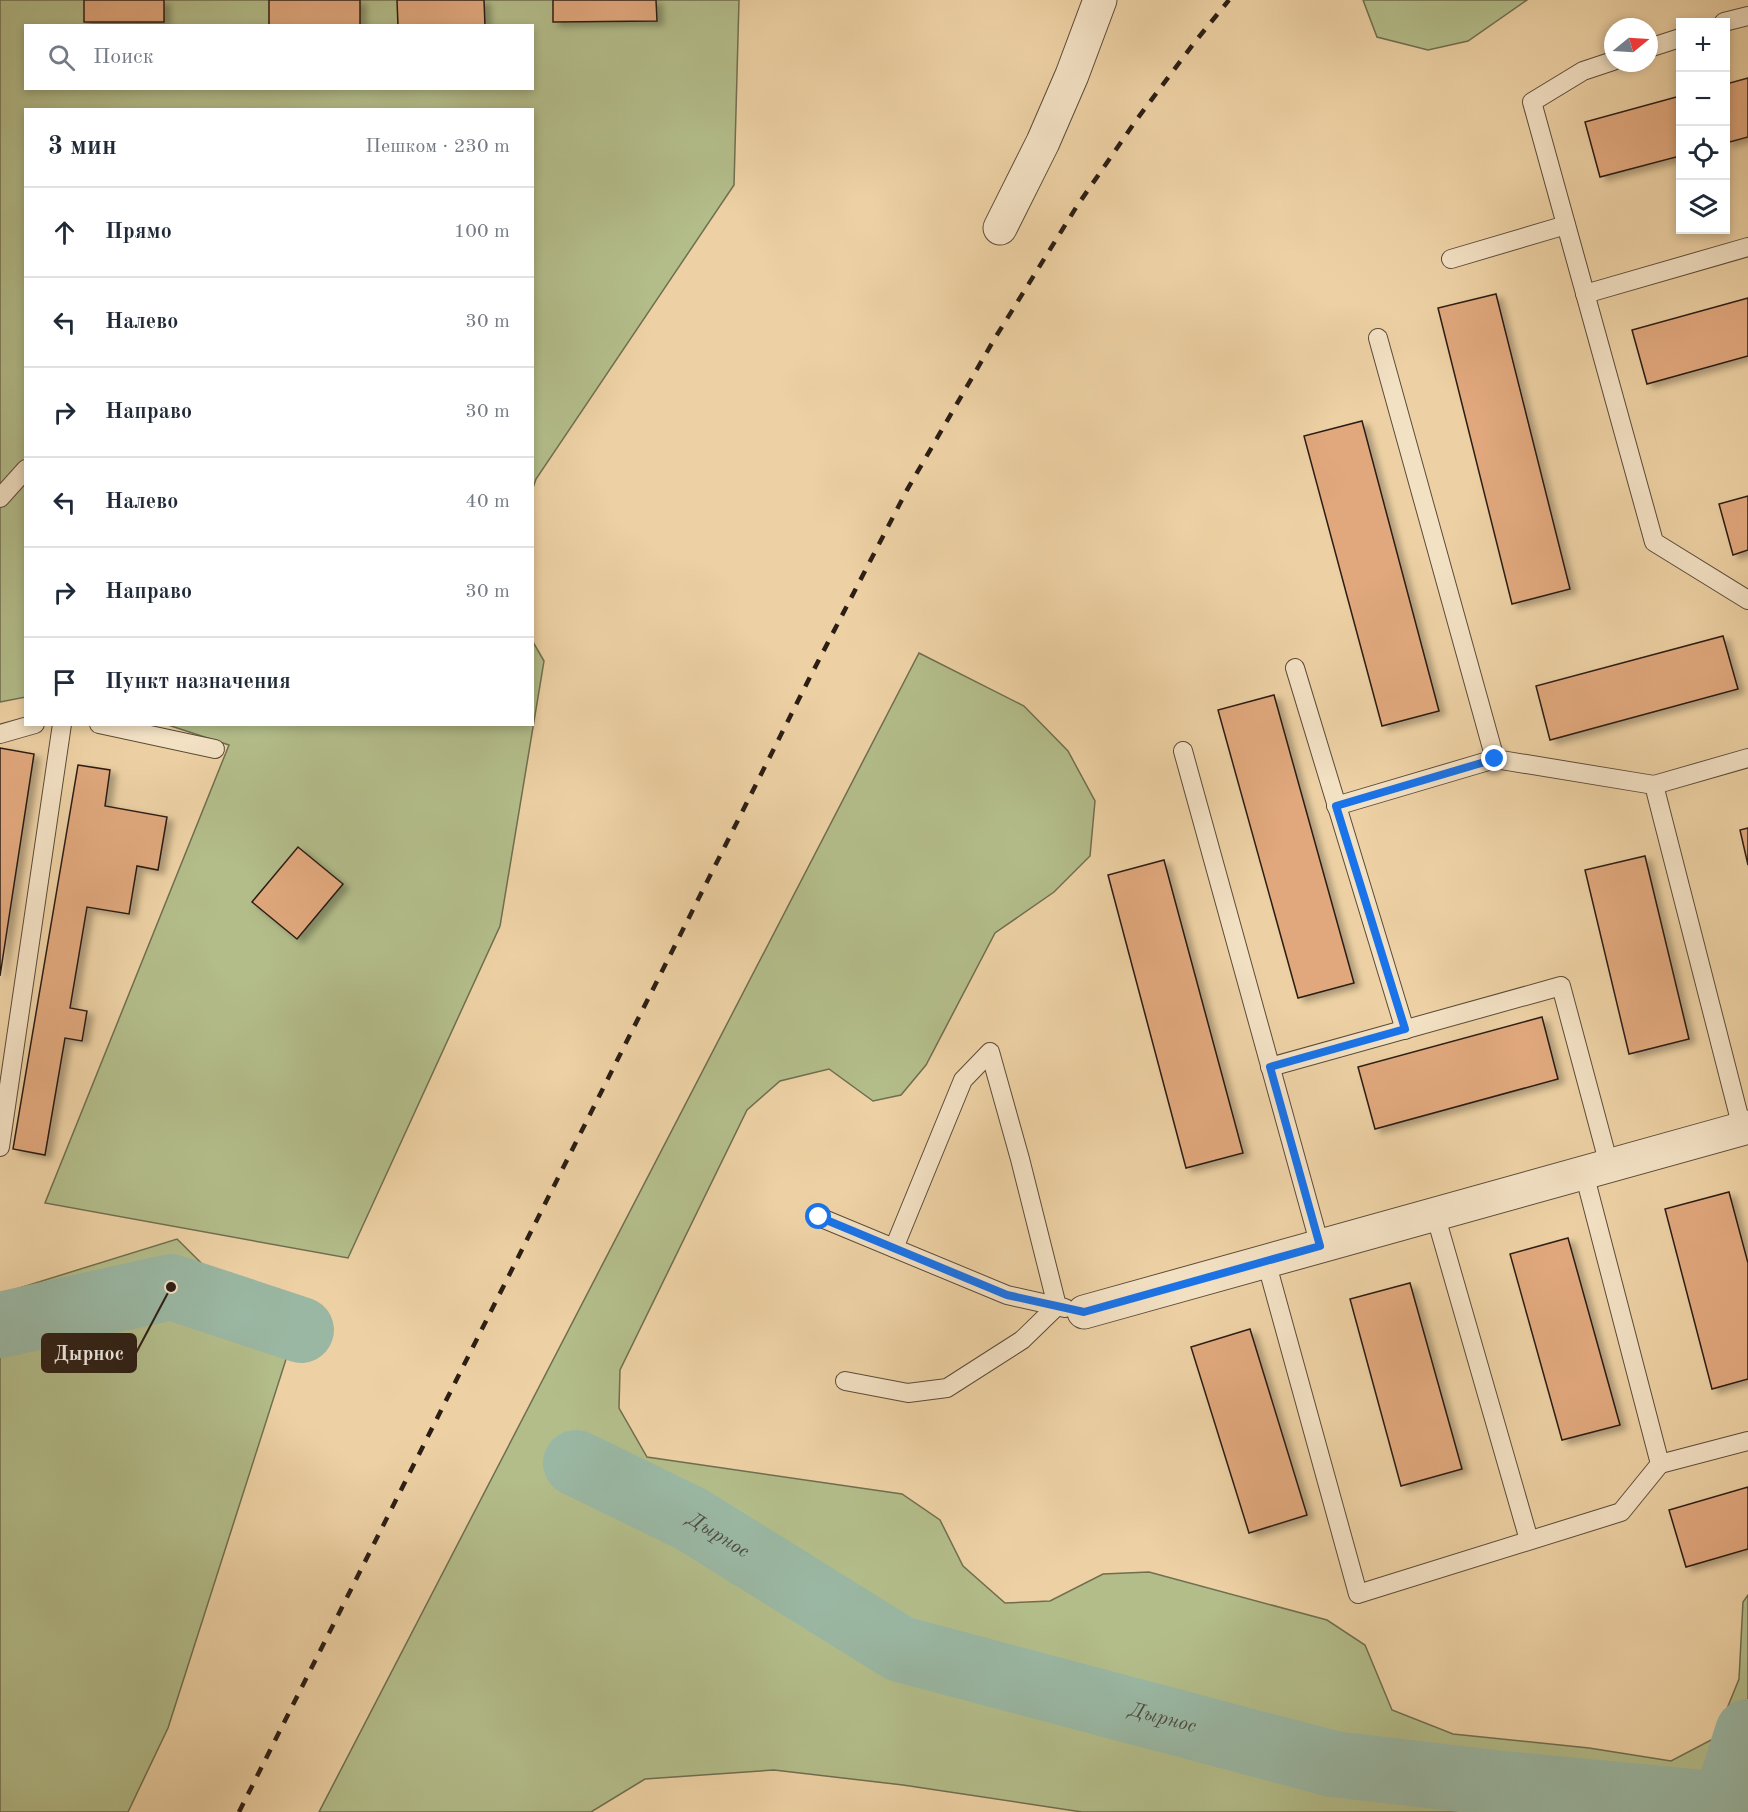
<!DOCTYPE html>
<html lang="ru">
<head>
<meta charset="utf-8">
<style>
  :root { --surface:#fff; --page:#f2f2f3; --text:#1f2937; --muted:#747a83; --line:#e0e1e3 }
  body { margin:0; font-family:"Old Standard TT",serif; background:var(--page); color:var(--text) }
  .controls { position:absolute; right:18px; top:18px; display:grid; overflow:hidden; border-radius:0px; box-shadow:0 3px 9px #0003 }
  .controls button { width:54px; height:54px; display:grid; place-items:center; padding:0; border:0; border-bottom:2px solid var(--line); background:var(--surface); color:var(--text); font:30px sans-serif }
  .compass { position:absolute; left:1604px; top:18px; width:54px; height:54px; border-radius:50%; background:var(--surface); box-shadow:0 3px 9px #0003; rotate:72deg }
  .stop { position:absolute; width:18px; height:18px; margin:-14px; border:4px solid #1a73e8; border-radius:50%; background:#fff }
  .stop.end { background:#1a73e8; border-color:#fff; box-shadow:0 2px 6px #0008 }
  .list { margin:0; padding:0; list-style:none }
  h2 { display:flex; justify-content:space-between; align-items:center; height:78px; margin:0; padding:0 24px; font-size:26px }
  h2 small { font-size:20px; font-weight:400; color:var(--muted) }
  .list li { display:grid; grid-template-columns:39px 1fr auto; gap:18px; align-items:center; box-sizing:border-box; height:90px; padding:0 24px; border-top:2px solid var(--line) }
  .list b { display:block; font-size:22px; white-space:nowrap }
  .list em { font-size:20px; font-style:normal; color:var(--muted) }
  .icon { flex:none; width:33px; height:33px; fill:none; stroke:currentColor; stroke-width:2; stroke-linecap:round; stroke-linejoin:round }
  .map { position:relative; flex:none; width:1748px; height:1812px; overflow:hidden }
  .search { position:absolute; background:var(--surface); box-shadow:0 3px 9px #0003; left:24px; top:24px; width:510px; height:66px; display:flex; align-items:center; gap:15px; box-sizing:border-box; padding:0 21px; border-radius:0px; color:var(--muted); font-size:22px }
  .panel { position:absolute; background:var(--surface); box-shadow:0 3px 9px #0003; left:24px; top:108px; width:510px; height:618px; border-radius:0px }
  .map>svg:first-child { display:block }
</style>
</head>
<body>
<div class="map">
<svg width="1748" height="1812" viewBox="0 0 1748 1812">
  <defs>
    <filter id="shadow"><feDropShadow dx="6" dy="4" stdDeviation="3" flood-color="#0004"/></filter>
  </defs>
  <rect width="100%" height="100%" fill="#edd1a4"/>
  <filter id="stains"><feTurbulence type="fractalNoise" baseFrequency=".00333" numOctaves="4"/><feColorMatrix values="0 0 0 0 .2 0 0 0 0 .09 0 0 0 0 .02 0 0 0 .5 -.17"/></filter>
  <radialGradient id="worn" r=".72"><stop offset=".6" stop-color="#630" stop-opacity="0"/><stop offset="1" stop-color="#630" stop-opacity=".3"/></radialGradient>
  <g fill="#b3bd8a" stroke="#706e50" stroke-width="1.5" fill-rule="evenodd">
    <path d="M0,0H739L734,185L536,479L533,488L532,110H26V697L0,702ZM26,26H532V88H26Z"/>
    <path d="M1363,0H1527L1468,41L1428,50L1377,37Z"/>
    <path d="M533,642L544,661L500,926L348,1258L45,1203L229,745L168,725L532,724Z"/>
    <path d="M919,653L1024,706L1068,751L1095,801L1090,856L1054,892L995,933L926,1065L901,1095L873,1101L829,1069L780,1081L747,1110L620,1370L619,1408L647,1457L902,1494L940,1520L963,1566L1005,1603L1050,1601L1103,1574L1149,1572L1327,1620L1365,1645L1392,1710L1453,1734L1589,1748L1671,1761L1715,1738L1739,1679L1743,1602L1748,1595V1812H1082L903,1785L774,1770L645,1779L591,1812H319Z"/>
    <path d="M177,1239L289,1350L168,1728L128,1812H0V1294Z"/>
  </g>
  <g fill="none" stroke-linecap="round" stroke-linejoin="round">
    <g stroke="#9ab7a3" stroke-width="66">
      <path d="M0,1325L171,1287L301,1330"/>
      <path id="s1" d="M576,1463L691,1519L900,1649L1333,1764L1503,1784L1725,1805L1748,1732"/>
    </g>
  </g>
  <g fill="#e1a87d" stroke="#2c1e15" stroke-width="1.5" filter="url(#shadow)">
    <rect x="84" y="0" width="80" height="22"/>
    <rect x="269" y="0" width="91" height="26"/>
    <path d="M397,0H484L485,26H398Z"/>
    <path d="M553,0H656L657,21L553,22Z"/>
    <path d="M1748,78V137L1726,143V84Z"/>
    <path d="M1680,96V156L1600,177L1585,122Z"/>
    <path d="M1496,294L1570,589L1512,604L1438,308Z"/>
    <path d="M1748,298V356L1647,384L1632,330Z"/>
    <path d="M1362,421L1439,711L1382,726L1304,436Z"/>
    <path d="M1748,496V550L1733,555L1719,504Z"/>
    <path d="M1723,636L1738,689L1550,740L1536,686Z"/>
    <path d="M1274,695L1354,983L1298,998L1218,710Z"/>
    <path d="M0,748L34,754L0,976Z"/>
    <path d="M78,765L110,770L105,806L167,817L158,870L137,866L129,914L87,907L70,1008L87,1011L82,1041L65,1038L45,1155L13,1149Z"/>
    <path d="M1748,828V865L1740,830Z"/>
    <path d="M298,847L343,884L297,939L252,902Z"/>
    <path d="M1645,856L1689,1039L1629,1054L1585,870Z"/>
    <path d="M1164,860L1243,1153L1186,1168L1108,875Z"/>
    <path d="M1542,1017L1558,1079L1375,1129L1358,1067Z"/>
    <path d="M1729,1192L1748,1263V1379L1712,1389L1665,1209Z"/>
    <path d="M1568,1238L1620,1425L1562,1440L1510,1254Z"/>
    <path d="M1410,1283L1462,1469L1401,1486L1350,1299Z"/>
    <path d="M1250,1329L1307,1515L1249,1533L1191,1347Z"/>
    <path d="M1748,1487V1549L1686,1567L1669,1510Z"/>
  </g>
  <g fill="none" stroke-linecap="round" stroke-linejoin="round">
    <g stroke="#5c4b39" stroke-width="20">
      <g id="service">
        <path d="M1724,22L1748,16"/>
        <path d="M1649,48L1680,38"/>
        <path d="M1613,61L1583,71L1532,102L1654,542L1748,600"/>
        <path d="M1451,259L1566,225"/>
        <path d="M1585,294L1748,247"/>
        <path d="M0,498L26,469"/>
        <path d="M1295,668L1405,1030"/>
        <path d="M99,724L215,749"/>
        <path d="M0,734L35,724"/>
        <path d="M1183,751L1320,1246"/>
        <path d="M1495,759L1654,785L1742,1128"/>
        <path d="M1654,785L1748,758"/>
        <path d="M1336,806L1495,759L1378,338"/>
        <path d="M1270,1067L1561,986L1609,1165"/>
        <path d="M0,1147L62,724"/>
        <path d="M1584,1173L1660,1464L1748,1441"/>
        <path d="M1435,1214L1529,1540"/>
        <path d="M819,1217L1007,1295L1065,1308"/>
        <path d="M1266,1261L1358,1594L1621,1512L1660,1464"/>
        <path d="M845,1381L908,1393L947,1388L1022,1340L1057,1306L1020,1159L990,1052L963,1080L894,1248"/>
      </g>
    </g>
    <g stroke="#5c4b39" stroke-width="35">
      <g id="minor">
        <path d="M1000,228L1043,142L1072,75L1100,0"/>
        <path d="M1084,1312L1748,1127"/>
      </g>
    </g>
    <use href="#service" stroke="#f3e1c4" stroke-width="18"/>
    <use href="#minor" stroke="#f3e1c4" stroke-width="33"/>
    <path stroke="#2c1e15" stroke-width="4.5" stroke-dasharray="10 10" stroke-linecap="butt" d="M239,1812L809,679L907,490L995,338L1077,206L1137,119L1194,43L1229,0"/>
  </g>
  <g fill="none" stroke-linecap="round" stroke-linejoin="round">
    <path stroke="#1a73e8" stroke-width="8" d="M819,1217L1007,1295L1084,1312L1320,1246L1270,1067L1405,1029L1336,806L1495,759"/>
  </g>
  <g text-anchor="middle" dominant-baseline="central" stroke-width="6" stroke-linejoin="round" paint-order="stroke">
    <g font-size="20" font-style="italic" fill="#4d4c40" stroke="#f3e1c4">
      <text stroke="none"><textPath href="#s1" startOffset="160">Дырнос</textPath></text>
      <text stroke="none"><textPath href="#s1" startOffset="646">Дырнос</textPath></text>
    </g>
  </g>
  <path fill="none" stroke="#2c1e15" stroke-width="2" d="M171 1287L136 1353"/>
  <circle fill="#2c1e15" stroke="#f3e1c4" stroke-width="2" cx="171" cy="1287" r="6"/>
  <rect fill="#2c1e15" stroke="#2c1e15" stroke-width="2" x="42" y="1334" width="94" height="38" rx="6"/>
  <g font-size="20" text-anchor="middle" font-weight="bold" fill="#fff">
    <text x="89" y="1360">Дырнос</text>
  </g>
  <rect width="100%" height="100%" filter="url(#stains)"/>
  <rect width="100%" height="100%" fill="url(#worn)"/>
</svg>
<div class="controls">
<button>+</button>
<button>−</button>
<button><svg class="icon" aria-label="locate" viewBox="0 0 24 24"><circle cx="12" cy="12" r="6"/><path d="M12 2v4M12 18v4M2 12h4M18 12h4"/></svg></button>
<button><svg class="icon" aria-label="layers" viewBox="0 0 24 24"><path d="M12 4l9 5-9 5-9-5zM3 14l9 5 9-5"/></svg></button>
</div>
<svg class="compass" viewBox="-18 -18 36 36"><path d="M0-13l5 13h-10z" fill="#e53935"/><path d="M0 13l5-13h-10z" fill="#747a83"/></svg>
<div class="stop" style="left:819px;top:1217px"></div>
<div class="stop end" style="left:1495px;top:759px"></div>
<div class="search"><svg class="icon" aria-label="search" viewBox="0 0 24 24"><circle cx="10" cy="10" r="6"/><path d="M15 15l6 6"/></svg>Поиск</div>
<section class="panel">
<h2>3 мин<small>Пешком · 230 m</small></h2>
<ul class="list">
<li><svg class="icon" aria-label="ahead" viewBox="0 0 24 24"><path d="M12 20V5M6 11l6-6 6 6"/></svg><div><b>Прямо</b></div><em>100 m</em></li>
<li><svg class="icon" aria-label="left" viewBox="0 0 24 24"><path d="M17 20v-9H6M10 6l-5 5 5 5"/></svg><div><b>Налево</b></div><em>30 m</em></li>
<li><svg class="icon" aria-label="right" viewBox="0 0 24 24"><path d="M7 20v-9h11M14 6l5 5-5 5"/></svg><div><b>Направо</b></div><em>30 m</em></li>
<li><svg class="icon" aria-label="left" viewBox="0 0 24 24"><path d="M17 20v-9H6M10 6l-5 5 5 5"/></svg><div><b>Налево</b></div><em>40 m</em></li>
<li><svg class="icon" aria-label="right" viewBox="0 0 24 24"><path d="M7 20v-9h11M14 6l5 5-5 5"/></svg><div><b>Направо</b></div><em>30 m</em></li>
<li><svg class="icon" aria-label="arrive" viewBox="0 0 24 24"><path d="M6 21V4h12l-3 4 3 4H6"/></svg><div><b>Пункт назначения</b></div></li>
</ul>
</section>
</div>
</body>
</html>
